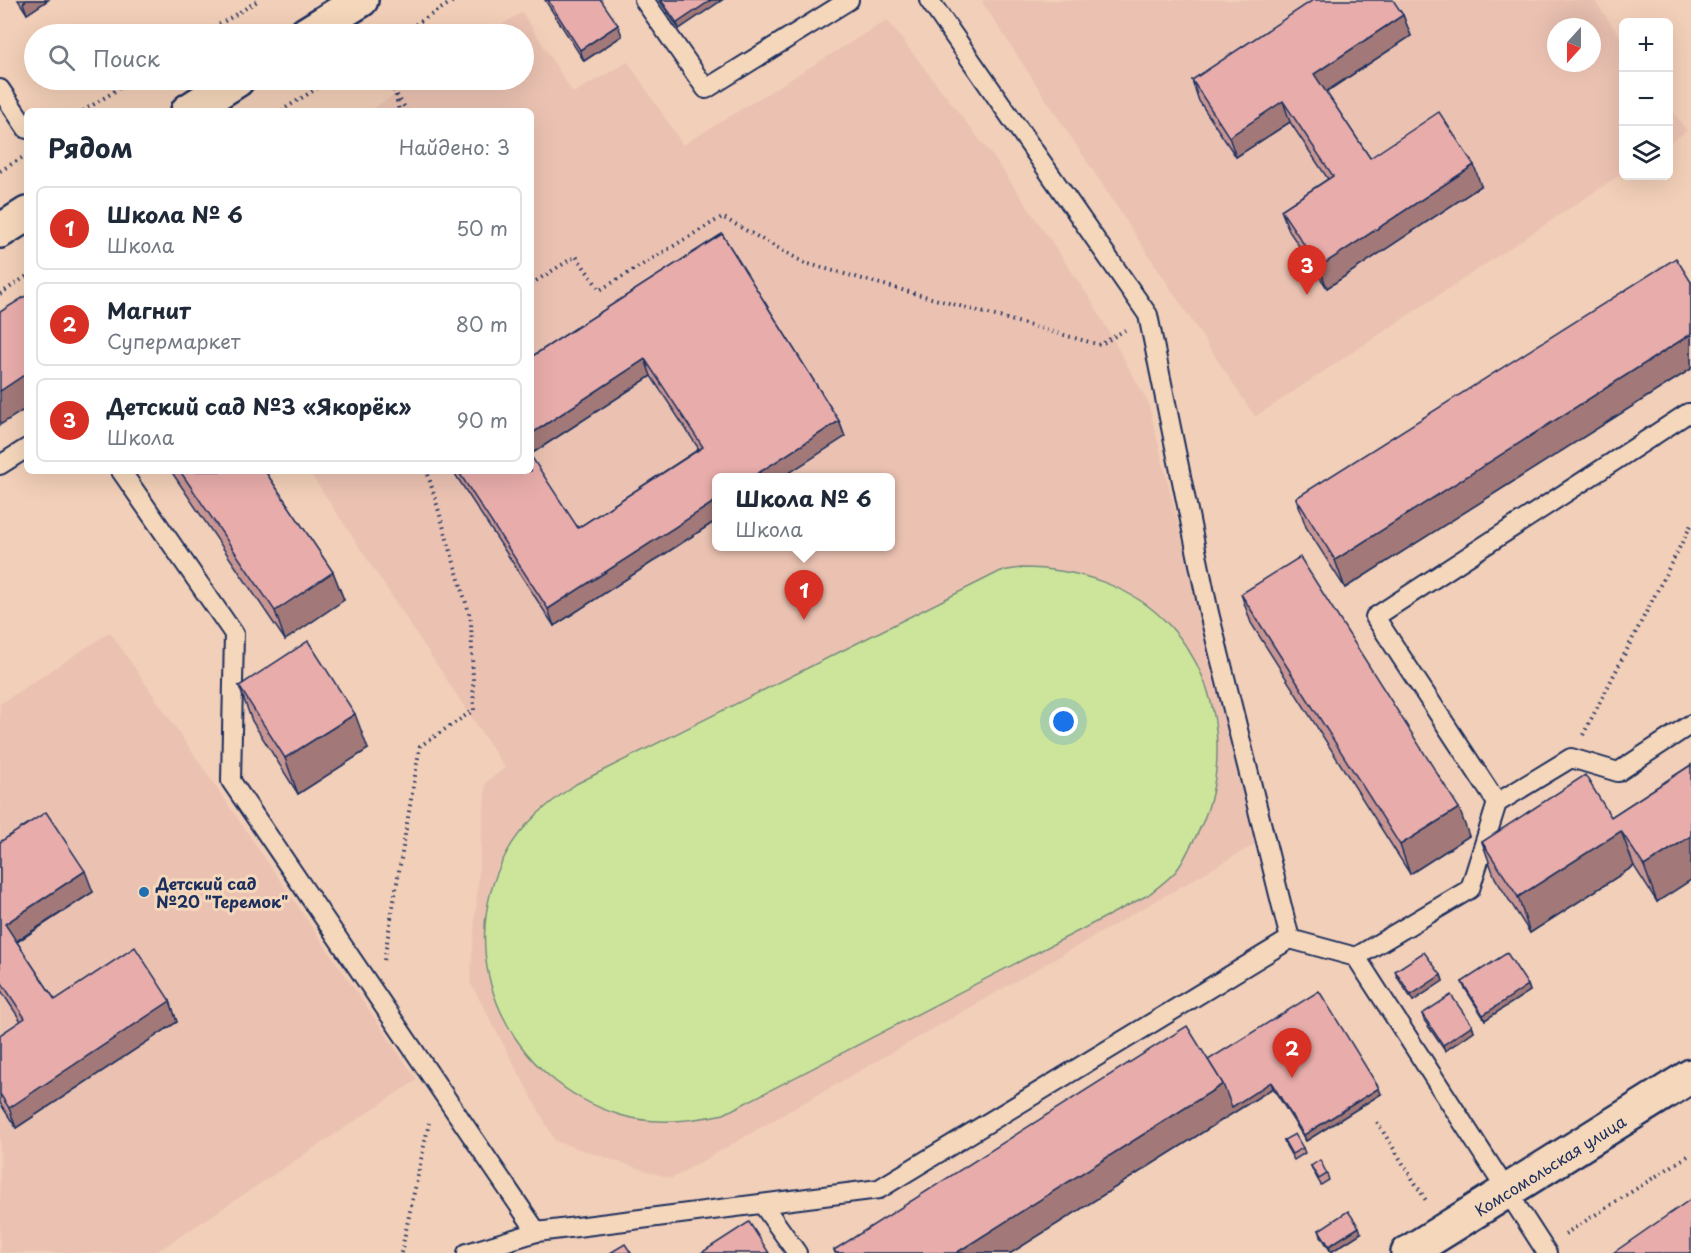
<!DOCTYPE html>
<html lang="ru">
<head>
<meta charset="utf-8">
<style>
  :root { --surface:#fff; --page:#f6f6f7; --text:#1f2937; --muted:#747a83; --line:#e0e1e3; --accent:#d93025 }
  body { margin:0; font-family:"Playpen Sans",sans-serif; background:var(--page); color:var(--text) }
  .controls { position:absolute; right:18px; top:18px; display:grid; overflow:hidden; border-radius:9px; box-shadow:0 6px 24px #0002 }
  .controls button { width:54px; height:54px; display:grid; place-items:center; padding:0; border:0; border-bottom:2px solid var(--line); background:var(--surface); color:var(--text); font:30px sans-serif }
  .compass { position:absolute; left:1547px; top:18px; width:54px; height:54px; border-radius:50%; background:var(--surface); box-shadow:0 6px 24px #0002; rotate:201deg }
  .you { position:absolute; left:1064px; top:722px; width:21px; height:21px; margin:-15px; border:4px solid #fff; border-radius:50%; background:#1a73e8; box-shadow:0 0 0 9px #1a73e833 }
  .badge { display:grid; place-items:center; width:39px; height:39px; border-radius:50%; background:var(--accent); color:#fff; font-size:20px; font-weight:700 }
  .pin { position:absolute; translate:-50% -50px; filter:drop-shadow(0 2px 3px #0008) }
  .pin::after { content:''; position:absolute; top:32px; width:21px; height:18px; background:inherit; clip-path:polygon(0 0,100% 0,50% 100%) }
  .popup { position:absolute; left:712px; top:473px; width:183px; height:78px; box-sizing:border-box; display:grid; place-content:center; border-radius:9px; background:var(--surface); filter:drop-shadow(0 2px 4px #0005); font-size:20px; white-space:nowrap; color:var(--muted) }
  .popup b { font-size:22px; color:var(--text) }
  .popup::after { content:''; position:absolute; left:50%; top:100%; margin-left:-12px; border:12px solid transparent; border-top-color:var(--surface) }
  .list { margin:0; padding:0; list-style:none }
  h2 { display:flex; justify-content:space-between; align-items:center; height:78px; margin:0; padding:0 24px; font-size:26px }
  h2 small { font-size:20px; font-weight:400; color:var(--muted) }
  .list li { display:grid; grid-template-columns:39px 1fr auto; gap:18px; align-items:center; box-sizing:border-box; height:84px; margin:0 12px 12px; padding:0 12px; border:2px solid var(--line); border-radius:9px }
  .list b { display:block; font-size:22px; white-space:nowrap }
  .list p { margin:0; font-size:20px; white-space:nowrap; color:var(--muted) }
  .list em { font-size:20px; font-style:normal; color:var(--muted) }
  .icon { flex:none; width:33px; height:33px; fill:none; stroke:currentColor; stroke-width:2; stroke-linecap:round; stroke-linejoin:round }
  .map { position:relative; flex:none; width:1691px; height:1253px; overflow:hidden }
  .search { position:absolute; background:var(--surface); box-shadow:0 6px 24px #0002; left:24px; top:24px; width:510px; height:66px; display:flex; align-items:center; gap:15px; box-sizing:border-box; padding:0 21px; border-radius:33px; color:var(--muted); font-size:22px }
  .panel { position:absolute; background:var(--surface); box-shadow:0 6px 24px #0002; left:24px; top:108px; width:510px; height:366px; border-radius:9px }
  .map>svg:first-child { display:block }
</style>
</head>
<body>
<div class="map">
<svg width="1691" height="1253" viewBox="0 0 1691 1253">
  <rect width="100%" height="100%" fill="#f2cfb8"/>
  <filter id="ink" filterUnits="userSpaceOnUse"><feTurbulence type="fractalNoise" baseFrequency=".0167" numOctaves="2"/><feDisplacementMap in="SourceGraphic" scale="12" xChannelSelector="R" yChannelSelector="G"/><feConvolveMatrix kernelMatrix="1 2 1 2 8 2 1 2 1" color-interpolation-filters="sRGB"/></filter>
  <g filter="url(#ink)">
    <g fill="#ebc2b2" fill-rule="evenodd">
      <path d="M985,0H1594L1623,41V173L1255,417L982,2ZM1556,27H1592V63H1556Z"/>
      <path d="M522,12L573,93L628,62L683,145L887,20L997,162L1091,300L1148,402L1257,843L671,1179L555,1141L470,982L486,782L505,768L309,471H531V111H369L417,80H524V34H487ZM717,478H891V546H717Z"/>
      <path d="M1669,105L1687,131L1669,143H1668Z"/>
      <path d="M110,632L417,1080L155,1253H0V704Z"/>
    </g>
    <path fill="#cce59b" stroke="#748a7c" stroke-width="1.5" d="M1021,568C1075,568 1133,585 1170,626C1225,685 1232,780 1190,847C1186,855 1182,864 1176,871C1168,880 1158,887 1148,895L724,1114C692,1121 652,1125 620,1115C509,1081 450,958 506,854C522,823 549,803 576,784L1001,571Z"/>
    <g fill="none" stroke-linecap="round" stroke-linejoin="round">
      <g stroke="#1b2f5e" stroke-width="22">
        <g id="lane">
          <path d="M644,0L706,89L849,0"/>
          <path d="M929,0L1148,315L1209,613L1290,939L1356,957L1547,1253"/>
          <path d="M0,89L27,129"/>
          <path d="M0,465L27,448"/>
          <path d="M121,471L234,634L231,781L537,1232"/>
          <path d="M1497,803L1375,617L1688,413H1691"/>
          <path d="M1356,957L1470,889L1497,803L1571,758L1618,772L1691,724"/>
          <path d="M763,1205L797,1253"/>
          <path d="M467,1253L537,1232L879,1189L1290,939"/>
        </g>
      </g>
      <g stroke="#1b2f5e" stroke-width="38">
        <g id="secondary">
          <path d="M306,34L361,0"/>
          <path d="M188,111L237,80"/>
          <path d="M0,231L27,214"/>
          <path d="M1408,1253L1691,1076"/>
        </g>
      </g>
      <g stroke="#1b2f5e" stroke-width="4" stroke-dasharray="1.5 4.5" stroke-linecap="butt">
        <path d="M204,34L259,0"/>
        <path d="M400,34L455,0"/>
        <path d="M387,80L407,111"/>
        <path d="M396,95L399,111"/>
        <path d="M83,111L133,80"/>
        <path d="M281,111L330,80"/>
        <path d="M0,171L25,156"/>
        <path d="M531,284L576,256L600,290L722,217L805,263L1100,345L1125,330"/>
        <path d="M0,294L27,276"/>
        <path d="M1583,735L1691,525"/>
        <path d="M384,960L420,746L474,710L471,620L427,471"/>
        <path d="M1377,1122L1427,1202"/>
        <path d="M1565,1234L1691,1154"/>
        <path d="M401,1253L429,1123"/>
      </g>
      <use href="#lane" stroke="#f5d7bb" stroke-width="18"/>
      <use href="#secondary" stroke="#f5d7bb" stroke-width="33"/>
    </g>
    <g fill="#c89593" stroke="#1b2f5e" stroke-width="1.5">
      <path d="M18,0H48L27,14Z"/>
      <path d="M545,0H601L622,36L584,61Z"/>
      <path d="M659,0H722L679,29Z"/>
      <path d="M1403,15L1411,36L1326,92L1370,158L1481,186L1327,288L1289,231L1281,210L1328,179L1290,122L1236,157L1199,101L1192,80Z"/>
      <path d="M722,234L839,421L845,437L717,477V520L554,626L453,471H531L578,528L699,449L651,376L531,454V357Z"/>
      <path d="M1691,282V369L1345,588L1306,527L1296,498Z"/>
      <path d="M171,471H265L333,572L344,600L285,640Z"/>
      <path d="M1241,594L1469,836L1410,874L1251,623Z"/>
      <path d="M239,686L368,749L298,794L252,721Z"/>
      <path d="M1691,765L1657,902L1634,866L1530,933L1495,878L1482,842L1611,817Z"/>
      <path d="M0,842L93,892L17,942L55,1000L170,1001L177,1022L16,1128L0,1103V1035L21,1021L0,989Z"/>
      <path d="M1395,971L1441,975L1443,981L1413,1001L1397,977Z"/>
      <path d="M1462,982L1528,985L1530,991L1485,1020L1464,987Z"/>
      <path d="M1422,1014L1472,1025L1474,1031L1445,1051L1424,1020Z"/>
      <path d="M1208,1060L1381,1094L1306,1141L1273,1088L1011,1253H835L834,1250Z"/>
      <path d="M1284,1140L1303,1148L1305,1153L1294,1160L1286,1146Z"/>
      <path d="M1311,1166L1327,1174L1329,1180L1321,1185L1313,1171Z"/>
      <path d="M1319,1230L1361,1233L1331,1252L1321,1236Z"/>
    </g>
    <g fill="#a27978" stroke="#1b2f5e" stroke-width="1.5">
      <path d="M27,0H48L27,14L23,3Z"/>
      <path d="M711,0H722L679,29L677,23Z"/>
      <path d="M1403,15L1411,36L1321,95L1314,74Z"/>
      <path d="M618,25L622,36L584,61L580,50Z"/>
      <path d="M1283,101L1290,122L1236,157L1229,137Z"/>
      <path d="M1474,165L1481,186L1327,288L1319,267Z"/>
      <path d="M1691,334V369L1345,588L1335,560Z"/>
      <path d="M645,359L651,376L531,454V434Z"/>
      <path d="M27,373V408L0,425V391Z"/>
      <path d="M839,421L845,437L783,477H752Z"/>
      <path d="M717,500V520L554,626L548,609Z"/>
      <path d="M333,572L344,600L285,640L275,611Z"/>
      <path d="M355,714L368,749L298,794L285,758Z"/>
      <path d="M1459,808L1469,836L1410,874L1400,845Z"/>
      <path d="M1621,831L1634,866L1530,933L1518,897Z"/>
      <path d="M1691,836V880L1657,902L1644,866Z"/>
      <path d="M85,871L93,892L12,944L5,924Z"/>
      <path d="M1441,975L1443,981L1413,1001L1411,995Z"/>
      <path d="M1528,985L1530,991L1485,1020L1483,1015Z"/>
      <path d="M170,1001L177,1022L16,1128L9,1108Z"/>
      <path d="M1472,1025L1474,1031L1445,1051L1443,1045Z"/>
      <path d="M1271,1082L1273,1088L1011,1253H956L1223,1084Z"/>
      <path d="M1379,1088L1381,1094L1306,1141L1304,1135Z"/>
      <path d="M1359,1227L1361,1233L1331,1252L1329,1246Z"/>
    </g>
    <g fill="#e8adab" stroke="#1b2f5e" stroke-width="1.5">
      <path d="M548,0H601L618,25L580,50Z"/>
      <path d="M661,0H711L677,23Z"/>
      <path d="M1313,0H1393L1403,15L1314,74L1370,158L1439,112L1474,165L1319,267L1281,210L1333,176L1283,101L1229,137L1192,80Z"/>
      <path d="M722,234L839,421L752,477H717V500L548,609L458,471H531V456L578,528L703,447L645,359L531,434V357Z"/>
      <path d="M1676,258L1691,282V334L1335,560L1296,498Z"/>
      <path d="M27,295V373L0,391V312Z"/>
      <path d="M180,471H265L333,572L275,611Z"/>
      <path d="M1300,557L1459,808L1400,845L1241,594Z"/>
      <path d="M308,641L355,714L285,758L239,686Z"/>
      <path d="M1691,765V836L1644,866L1621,831L1518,897L1482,842L1585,775L1611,817Z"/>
      <path d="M46,812L85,871L5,924L55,1000L135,947L170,1001L9,1108L0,1094V1035L25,1018L0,980V842Z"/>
      <path d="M1424,952L1441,975L1411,995L1395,971Z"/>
      <path d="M1507,953L1528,985L1483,1015L1462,982Z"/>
      <path d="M1319,991L1379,1088L1304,1135L1271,1082L1232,1107L1223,1084L1208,1060Z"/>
      <path d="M1451,995L1472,1025L1443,1045L1422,1014Z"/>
      <path d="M1187,1026L1223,1084L956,1253H836L834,1250Z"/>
      <path d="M1295,1134L1303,1148L1292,1154L1284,1140Z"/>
      <path d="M1320,1160L1327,1174L1319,1179L1311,1166Z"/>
      <path d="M1691,1199V1253H1613Z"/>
      <path d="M1348,1211L1359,1227L1329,1246L1319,1230Z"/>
      <path d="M749,1222L769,1253H701Z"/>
      <path d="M625,1244L631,1253H610Z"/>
    </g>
  </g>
  <circle fill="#1f6fb2" stroke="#f5d7bb" stroke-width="2" cx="144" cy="892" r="6"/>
  <g text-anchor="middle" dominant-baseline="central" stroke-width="6" stroke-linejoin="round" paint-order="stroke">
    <g font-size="16" font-weight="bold" fill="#1b2f5e" stroke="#f5d7bb" text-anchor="start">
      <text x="156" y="883">Детский сад<tspan x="156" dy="18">№20 "Теремок"</tspan></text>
    </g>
    <g font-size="16" fill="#1b2f5e" stroke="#f5d7bb">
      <text transform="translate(1550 1165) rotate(-32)">Комсомольская улица</text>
    </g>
  </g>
</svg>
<div class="controls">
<button>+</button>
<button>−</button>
<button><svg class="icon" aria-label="layers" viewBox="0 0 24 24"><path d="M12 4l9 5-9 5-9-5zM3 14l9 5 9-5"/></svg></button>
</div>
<svg class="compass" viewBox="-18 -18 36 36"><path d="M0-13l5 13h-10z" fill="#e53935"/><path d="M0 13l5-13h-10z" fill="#747a83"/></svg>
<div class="you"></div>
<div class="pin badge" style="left:804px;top:620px">1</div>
<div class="popup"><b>Школа № 6</b>Школа</div>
<div class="pin badge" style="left:1292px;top:1078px">2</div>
<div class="pin badge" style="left:1307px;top:295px">3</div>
<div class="search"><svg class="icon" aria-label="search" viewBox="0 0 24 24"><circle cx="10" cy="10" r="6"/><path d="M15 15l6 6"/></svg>Поиск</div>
<section class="panel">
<h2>Рядом<small>Найдено: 3</small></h2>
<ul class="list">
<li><span class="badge">1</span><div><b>Школа № 6</b><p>Школа</p></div><em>50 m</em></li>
<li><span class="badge">2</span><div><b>Магнит</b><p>Супермаркет</p></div><em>80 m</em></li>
<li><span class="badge">3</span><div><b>Детский сад №3 «Якорёк»</b><p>Школа</p></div><em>90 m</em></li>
</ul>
</section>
</div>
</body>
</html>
